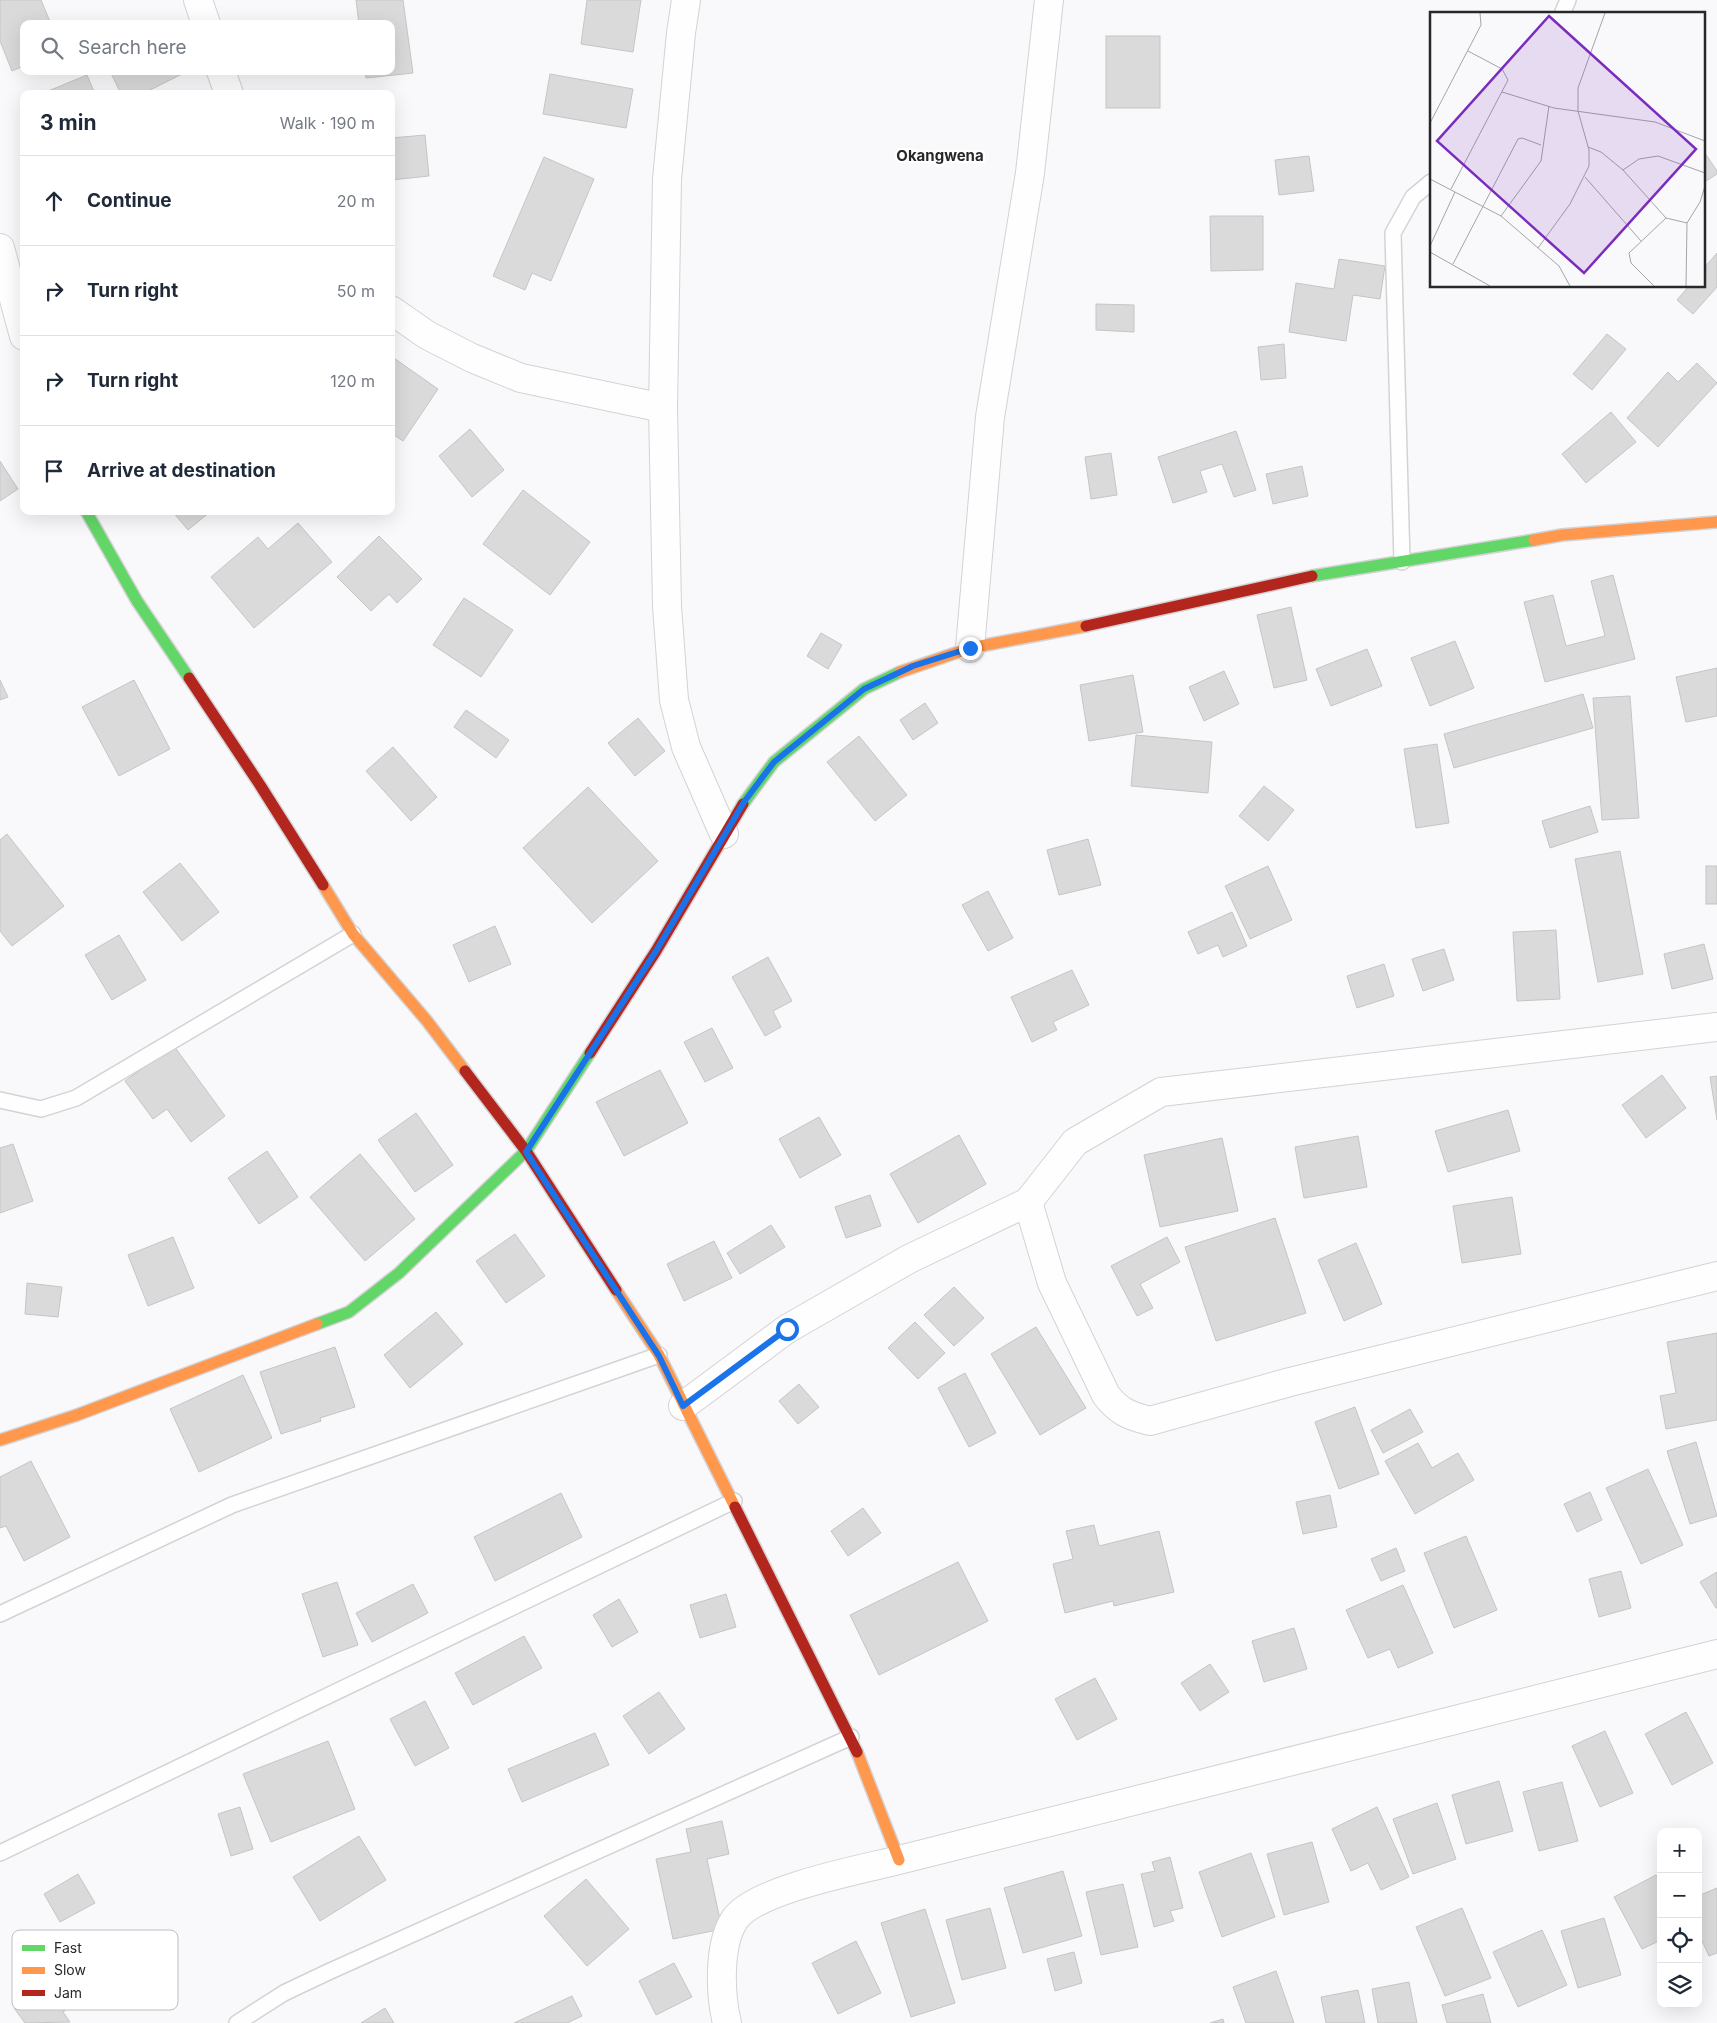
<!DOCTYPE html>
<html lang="en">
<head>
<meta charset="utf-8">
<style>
  :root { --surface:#fff; --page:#f2f2f3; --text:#1f2937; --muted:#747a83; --line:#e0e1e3 }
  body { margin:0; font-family:Inter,sans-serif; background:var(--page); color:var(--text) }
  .controls { position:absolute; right:15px; bottom:15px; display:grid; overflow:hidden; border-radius:10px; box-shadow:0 5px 20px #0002 }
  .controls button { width:45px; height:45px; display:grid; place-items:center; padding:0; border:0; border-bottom:1px solid var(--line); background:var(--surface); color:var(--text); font:25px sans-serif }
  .stop { position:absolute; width:15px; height:15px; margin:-11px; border:4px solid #1a73e8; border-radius:50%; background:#fff }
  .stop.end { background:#1a73e8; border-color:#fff; box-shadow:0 1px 5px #0008 }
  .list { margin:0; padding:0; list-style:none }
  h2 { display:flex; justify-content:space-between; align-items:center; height:65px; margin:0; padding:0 20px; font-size:21px }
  h2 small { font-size:16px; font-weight:400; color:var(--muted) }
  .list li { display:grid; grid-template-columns:32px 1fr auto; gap:15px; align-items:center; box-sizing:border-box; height:90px; padding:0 20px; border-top:1px solid var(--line) }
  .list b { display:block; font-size:19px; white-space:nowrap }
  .list em { font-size:16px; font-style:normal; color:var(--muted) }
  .icon { flex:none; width:28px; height:28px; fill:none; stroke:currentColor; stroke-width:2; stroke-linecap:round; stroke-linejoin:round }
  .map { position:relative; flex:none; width:1717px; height:2023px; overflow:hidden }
  .search { position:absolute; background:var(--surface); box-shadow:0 5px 20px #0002; left:20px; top:20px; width:375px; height:55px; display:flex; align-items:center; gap:12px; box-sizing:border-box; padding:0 18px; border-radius:10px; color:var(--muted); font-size:19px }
  .panel { position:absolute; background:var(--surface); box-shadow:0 5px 20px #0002; left:20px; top:90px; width:375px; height:425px; border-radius:10px }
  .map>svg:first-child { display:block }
</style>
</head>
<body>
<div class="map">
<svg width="1717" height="2023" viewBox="0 0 1717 2023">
  <rect width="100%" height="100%" fill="#f9f9fb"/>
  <g fill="#dadada" stroke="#c6c5c6">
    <path d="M0,0H41L51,24H24V66L12,71L0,41Z"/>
    <path d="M356,0H403L413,73L366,78L365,71H391V24H359Z"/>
    <path d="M587,0H641L633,52L581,44Z"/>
    <rect x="1106" y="36" width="54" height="72"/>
    <path d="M110,71H188L142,94H121Z"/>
    <path d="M550,74L633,89L626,128L543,114Z"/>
    <path d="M87,75L95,94H41Z"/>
    <path d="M425,135L429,176L391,180V138Z"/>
    <path d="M1703,150L1717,171V174L1703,183Z"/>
    <path d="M1309,156L1314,191L1279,195L1275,160Z"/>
    <path d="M544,157L594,179L551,281L532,273L525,290L493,276Z"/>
    <path d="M1210,216H1263V270L1211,271Z"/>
    <path d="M1717,253V287L1693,314L1677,300L1689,286H1703V269Z"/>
    <path d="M1339,259L1385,266L1380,299L1353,295L1346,341L1289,332L1296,283L1334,289Z"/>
    <path d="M1096,304L1134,305V332L1096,330Z"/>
    <path d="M1607,334L1626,349L1592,390L1573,374Z"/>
    <path d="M1284,344L1286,378L1261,380L1258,347Z"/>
    <path d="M391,356L438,389L403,441L391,433Z"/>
    <path d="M1697,363L1717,383L1658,447L1627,418L1668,372L1678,382Z"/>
    <path d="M1611,412L1636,442L1586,483L1562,454Z"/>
    <path d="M470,429L504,470L472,497L439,456Z"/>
    <path d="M1236,431L1256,490L1234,497L1222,464L1200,471L1207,492L1173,503L1158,457Z"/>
    <path d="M1111,453L1117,495L1091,499L1085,457Z"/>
    <path d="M0,461L18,489L0,501Z"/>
    <path d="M1302,466L1308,496L1273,504L1266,474Z"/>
    <path d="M523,490L590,542L550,595L483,544Z"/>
    <path d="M172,511H211L188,530Z"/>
    <path d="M298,523L332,562L254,628L211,577L258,537L268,549Z"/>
    <path d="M379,536L422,579L397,603L389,594L371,611L337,577Z"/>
    <path d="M1613,575L1635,659L1545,682L1524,602L1553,595L1566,646L1605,636L1591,581Z"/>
    <path d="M464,598L513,630L481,677L433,645Z"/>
    <path d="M1291,607L1307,680L1274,688L1257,615Z"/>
    <path d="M821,633L842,645L828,669L807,656Z"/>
    <path d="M1455,641L1474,688L1430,706L1411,658Z"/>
    <path d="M1367,649L1382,686L1331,706L1316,669Z"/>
    <path d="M1717,668V716L1686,722L1676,677Z"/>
    <path d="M1224,671L1239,704L1204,721L1189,687Z"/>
    <path d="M1133,675L1143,732L1089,741L1080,685Z"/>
    <path d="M0,680L8,697L0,700Z"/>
    <path d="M134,680L170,749L119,776L82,707Z"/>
    <path d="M1583,694L1593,728L1454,768L1444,734Z"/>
    <path d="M1630,696L1639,818L1602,820L1593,698Z"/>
    <path d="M925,703L938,723L913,740L900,720Z"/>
    <path d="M466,710L509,740L496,758L454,727Z"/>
    <path d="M638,718L665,751L635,776L608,743Z"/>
    <path d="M1136,735L1212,742L1208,793L1131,786Z"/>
    <path d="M859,736L907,795L875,821L827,762Z"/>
    <path d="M1437,744L1449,823L1416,828L1404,749Z"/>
    <path d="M393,747L437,797L411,821L366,771Z"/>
    <path d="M1264,786L1294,810L1268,841L1239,816Z"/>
    <path d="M588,787L658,861L592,923L523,848Z"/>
    <path d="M1590,806L1598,832L1550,848L1542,821Z"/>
    <path d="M7,834L64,906L12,946L0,931V840Z"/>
    <path d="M1088,839L1101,885L1059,895L1047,850Z"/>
    <path d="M1620,851L1643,974L1598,982L1575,859Z"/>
    <path d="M180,863L219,912L182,941L143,892Z"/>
    <path d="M1268,866L1292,920L1250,939L1225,886Z"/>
    <rect x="1706" y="866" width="11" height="38"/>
    <path d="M988,891L1013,938L988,951L962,905Z"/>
    <path d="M1232,912L1247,946L1223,957L1218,945L1198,954L1188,932Z"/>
    <path d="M495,926L511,964L469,982L453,945Z"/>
    <path d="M1556,930L1560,999L1517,1001L1513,932Z"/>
    <path d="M119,935L146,980L112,1000L85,955Z"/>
    <path d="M1704,944L1713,979L1672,989L1664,954Z"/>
    <path d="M1444,949L1454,980L1423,991L1412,959Z"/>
    <path d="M768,957L792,1001L773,1011L781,1027L765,1036L732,977Z"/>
    <path d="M1384,964L1394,996L1357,1008L1347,976Z"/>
    <path d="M1072,970L1089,1005L1053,1022L1057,1030L1032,1042L1011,997Z"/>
    <path d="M712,1028L733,1068L705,1082L684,1042Z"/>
    <path d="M174,1046L225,1116L191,1142L167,1109L153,1119L125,1081Z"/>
    <path d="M660,1070L688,1123L624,1156L596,1102Z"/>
    <path d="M1662,1075L1686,1108L1646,1138L1622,1105Z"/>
    <path d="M1717,1076V1120L1710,1077Z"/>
    <path d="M1508,1110L1520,1151L1448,1172L1435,1131Z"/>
    <path d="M416,1113L453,1165L415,1192L378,1140Z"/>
    <path d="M819,1117L841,1155L800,1178L779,1139Z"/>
    <path d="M959,1135L986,1184L918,1223L890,1174Z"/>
    <path d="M1358,1136L1367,1187L1304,1198L1295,1147Z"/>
    <path d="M1222,1138L1238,1211L1160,1227L1144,1155Z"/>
    <path d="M13,1144L33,1201L0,1213V1148Z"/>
    <path d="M267,1151L298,1197L259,1224L228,1178Z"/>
    <path d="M360,1154L415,1219L365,1261L310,1197Z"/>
    <path d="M870,1195L881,1226L846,1238L835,1207Z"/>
    <path d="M1512,1197L1521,1254L1462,1263L1453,1206Z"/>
    <path d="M1275,1218L1306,1313L1216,1341L1185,1247Z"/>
    <path d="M771,1225L785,1247L740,1274L727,1253Z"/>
    <path d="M515,1234L545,1276L506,1303L476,1261Z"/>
    <path d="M173,1237L194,1288L148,1306L128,1255Z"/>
    <path d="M1167,1237L1180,1262L1140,1284L1153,1308L1137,1316L1111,1266Z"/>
    <path d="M714,1241L732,1278L684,1301L667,1264Z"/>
    <path d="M1356,1243L1382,1304L1344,1321L1318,1260Z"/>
    <path d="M27,1283L62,1287L58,1317L25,1314Z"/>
    <path d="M954,1287L984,1318L954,1346L924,1315Z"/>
    <path d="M436,1312L463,1344L410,1388L384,1355Z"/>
    <path d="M915,1322L945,1353L918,1379L888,1348Z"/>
    <path d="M1036,1327L1086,1408L1040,1435L991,1354Z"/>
    <path d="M1717,1333V1420L1666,1429L1660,1396L1676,1393L1667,1342Z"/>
    <path d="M335,1347L355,1407L320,1418L321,1421L281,1434L260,1372Z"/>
    <path d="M965,1373L996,1433L969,1447L938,1388Z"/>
    <path d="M243,1375L272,1438L199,1472L170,1409Z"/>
    <path d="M799,1384L819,1407L798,1424L779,1401Z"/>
    <path d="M1355,1407L1379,1474L1339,1489L1315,1422Z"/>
    <path d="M1410,1409L1423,1432L1383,1453L1371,1430Z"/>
    <path d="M1696,1442L1717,1516L1690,1524L1667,1451Z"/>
    <path d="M1418,1443L1432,1468L1458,1453L1474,1480L1415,1514L1385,1461Z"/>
    <path d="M31,1461L70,1537L24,1561L6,1526L0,1528V1477Z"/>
    <path d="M1648,1469L1683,1545L1641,1564L1606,1488Z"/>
    <path d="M1590,1492L1602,1520L1577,1532L1564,1504Z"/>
    <path d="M561,1493L582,1537L495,1581L474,1537Z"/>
    <path d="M1330,1495L1337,1527L1303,1534L1296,1502Z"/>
    <path d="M863,1508L881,1533L848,1556L831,1531Z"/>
    <path d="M1094,1525L1099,1546L1159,1531L1174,1592L1114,1606L1113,1601L1065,1613L1053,1564L1073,1559L1066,1531Z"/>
    <path d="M1466,1536L1497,1610L1454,1628L1424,1553Z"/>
    <path d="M1396,1548L1405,1571L1381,1581L1371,1559Z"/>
    <path d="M958,1562L988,1621L879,1675L850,1615Z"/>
    <path d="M1621,1571L1631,1608L1599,1617L1589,1579Z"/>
    <path d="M1717,1572V1608H1716L1700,1582Z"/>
    <path d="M337,1582L358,1645L323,1657L302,1594Z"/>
    <path d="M413,1584L428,1613L372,1642L356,1613Z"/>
    <path d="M1403,1585L1433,1653L1398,1668L1390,1649L1368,1658L1346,1610Z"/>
    <path d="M726,1594L736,1627L700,1638L690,1605Z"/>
    <path d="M619,1599L638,1632L612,1647L593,1615Z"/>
    <path d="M1294,1628L1307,1669L1264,1682L1252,1641Z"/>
    <path d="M524,1636L542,1668L473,1705L455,1673Z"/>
    <path d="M1210,1664L1229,1692L1200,1711L1181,1683Z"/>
    <path d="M1095,1678L1117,1719L1077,1740L1055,1699Z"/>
    <path d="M659,1692L685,1729L649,1754L623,1716Z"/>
    <path d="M425,1701L449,1748L415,1766L390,1719Z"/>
    <path d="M1686,1712L1713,1763L1672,1785L1645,1734Z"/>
    <path d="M1605,1731L1633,1793L1600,1807L1572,1746Z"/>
    <path d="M595,1733L609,1765L522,1802L508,1769Z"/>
    <path d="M328,1741L355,1809L271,1842L243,1774Z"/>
    <path d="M1499,1781L1513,1831L1466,1844L1452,1795Z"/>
    <path d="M1562,1782L1578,1841L1539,1851L1523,1792Z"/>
    <path d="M1437,1803L1456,1859L1413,1874L1393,1819Z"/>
    <path d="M240,1807L253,1849L231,1856L218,1814Z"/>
    <path d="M1377,1807L1409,1877L1381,1890L1368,1863L1351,1871L1332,1829Z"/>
    <path d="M722,1821L729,1854L707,1859L722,1929L673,1939L656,1859L691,1852L686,1829Z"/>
    <path d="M359,1836L386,1880L320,1921L293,1877Z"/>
    <path d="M1312,1842L1329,1902L1284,1915L1267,1854Z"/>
    <path d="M1251,1853L1275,1917L1222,1937L1199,1872Z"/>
    <path d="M1170,1857L1183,1908L1170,1911L1174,1921L1154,1927L1141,1874L1155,1871L1152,1862Z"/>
    <path d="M1063,1871L1082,1936L1023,1953L1004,1888Z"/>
    <path d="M78,1874L95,1903L60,1922L44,1894Z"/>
    <path d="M1656,1875L1661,1883V1940L1642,1949L1614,1897Z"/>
    <path d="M586,1879L629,1929L587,1966L544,1916Z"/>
    <path d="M1123,1884L1138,1947L1101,1955L1086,1892Z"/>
    <path d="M1717,1888V1953L1709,1956L1698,1932V1896Z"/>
    <path d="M990,1908L1006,1968L962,1980L946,1920Z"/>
    <path d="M1462,1908L1491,1978L1445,1996L1416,1927Z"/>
    <path d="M925,1909L955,2003L911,2017L881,1923Z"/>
    <path d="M1604,1918L1621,1975L1578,1988L1561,1931Z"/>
    <path d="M1542,1930L1567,1985L1518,2007L1493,1952Z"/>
    <path d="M856,1941L881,1993L838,2014L812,1963Z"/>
    <path d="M1074,1952L1082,1983L1055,1991L1047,1959Z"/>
    <path d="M674,1963L692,1997L656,2015L639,1981Z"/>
    <path d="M74,1965L93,1991L63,2012L70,2022L25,2023L14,2008Z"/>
    <path d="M1276,1971L1294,2023H1246L1233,1987Z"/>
    <path d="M1409,1982L1417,2023H1378L1372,1989Z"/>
    <path d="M1358,1990L1365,2023H1326L1321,1997Z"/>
    <path d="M1483,1994L1491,2023H1447L1442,2005Z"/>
    <path d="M572,1996L582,2016L567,2023H514Z"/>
    <path d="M385,2008L394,2023H361Z"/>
    <path d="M1223,2019L1224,2023H1210Z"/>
  </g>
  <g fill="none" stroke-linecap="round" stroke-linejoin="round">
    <g stroke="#d3d3d5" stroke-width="18">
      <g id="lane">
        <path d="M1562,14L1568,0"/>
        <path d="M1402,562L1393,233L1413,197L1431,182"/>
        <path d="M0,1100L41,1109L76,1098L353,934"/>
        <path d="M0,1614L232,1505L659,1355"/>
        <path d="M0,1853L734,1501"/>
        <path d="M237,2023L284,1993L326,1973L851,1737"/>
      </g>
    </g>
    <g stroke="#d3d3d5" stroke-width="30">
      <g id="street">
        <path d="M198,0L206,24"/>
        <path d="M686,0L681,33L667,179L663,408L667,606L674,700L686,747L724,834"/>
        <path d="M221,71L229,94"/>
        <path d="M0,248L24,336"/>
        <path d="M391,310L427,335L472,358L521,378L663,408"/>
        <path d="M970,648L990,417L1030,173L1049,0"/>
        <path d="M1028,1202L1052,1283L1106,1395C1119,1412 1130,1416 1150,1421L1290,1382L1717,1276"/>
        <path d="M683,1406L787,1329L909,1259L1028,1202L1075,1142L1161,1092L1717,1027"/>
        <path d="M727,2023C720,1994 718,1944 735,1919C756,1889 863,1869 899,1860L1717,1654"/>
      </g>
    </g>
    <g stroke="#d3d3d5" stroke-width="14">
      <g id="fast">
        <path d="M86,511L137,601L189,678"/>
        <path d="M1312,576L1534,540"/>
        <path d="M743,804L774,762L864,689L900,672"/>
        <path d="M317,1324L349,1312L399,1273L526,1151L590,1053"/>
      </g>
    </g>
    <g stroke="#d3d3d5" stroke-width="14">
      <g id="slow">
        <path d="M1534,540L1562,535L1717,522"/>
        <path d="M900,672L970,648L1086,626"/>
        <path d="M323,885L353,934L427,1021L465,1071"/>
        <path d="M616,1290L659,1355L735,1507"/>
        <path d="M0,1440L77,1415L317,1324"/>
        <path d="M857,1752L899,1860"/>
      </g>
    </g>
    <g stroke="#d3d3d5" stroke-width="14">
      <g id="jam">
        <path d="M1086,626L1312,576"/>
        <path d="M189,678L260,785L323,885"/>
        <path d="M590,1053L656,951L743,804"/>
        <path d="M465,1071L526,1151L616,1290"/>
        <path d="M735,1507L857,1752"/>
      </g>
    </g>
    <use href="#lane" stroke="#fefefe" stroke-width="15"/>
    <use href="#street" stroke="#fefefe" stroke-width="28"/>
    <use href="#fast" stroke="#63d668" stroke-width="11"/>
    <use href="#slow" stroke="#ff974d" stroke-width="11"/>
    <use href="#jam" stroke="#b3261e" stroke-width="11"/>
  </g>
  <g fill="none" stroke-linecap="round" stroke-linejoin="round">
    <path stroke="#1a73e8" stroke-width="6" d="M787,1329L683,1406L659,1356L526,1152L656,951L744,802L774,762L864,689L913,666L970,648"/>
  </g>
  <g text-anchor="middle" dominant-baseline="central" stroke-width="4.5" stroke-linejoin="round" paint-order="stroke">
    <g font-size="15" font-weight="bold" fill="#282829" stroke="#fff">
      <text x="940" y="155">Okangwena</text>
    </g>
  </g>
  <g transform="translate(1430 12)">
    <rect width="275" height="275" fill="#f9f9fb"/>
    <path fill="none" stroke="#a5a5a7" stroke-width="1" d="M72,80L124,96L225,110L275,129M0,111L51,13L50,1M158,135L171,140L193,158L236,206M193,158L209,147L228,144L275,161M155,165L211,229M0,167L71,204L129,254L140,274M21,177L78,68L72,57L38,39M71,204L111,149L119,94M0,234L25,180M108,236L140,192L159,154V138L148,99V76L175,1M0,240L60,274M23,252L88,127L92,126L111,133M224,274L201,251L199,241L236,206L257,211M256,274L257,211L270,190L275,174"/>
    <path fill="#7b2cbf" fill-opacity="0.15" stroke="#7b2cbf" stroke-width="2.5" d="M119,4L266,137L154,261L7,129Z"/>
    <rect width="275" height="275" fill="none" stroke="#282829" stroke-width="2.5"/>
  </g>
  <rect x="12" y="1930" width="166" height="80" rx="8" fill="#fff" stroke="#bebebf" stroke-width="1"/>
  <rect x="22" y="1945" width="23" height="6" fill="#63d668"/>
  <rect x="22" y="1967" width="23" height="7" fill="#ff974d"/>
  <rect x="22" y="1990" width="23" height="6" fill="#b3261e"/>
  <g font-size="14" fill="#282829">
    <text x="54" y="1953">Fast</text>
    <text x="54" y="1975">Slow</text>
    <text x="54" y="1998">Jam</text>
  </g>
</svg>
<div class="controls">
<button>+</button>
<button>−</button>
<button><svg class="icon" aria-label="locate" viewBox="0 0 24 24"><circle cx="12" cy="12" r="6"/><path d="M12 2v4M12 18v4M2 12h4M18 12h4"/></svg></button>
<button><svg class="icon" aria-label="layers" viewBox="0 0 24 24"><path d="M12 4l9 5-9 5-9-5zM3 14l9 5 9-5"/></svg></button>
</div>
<div class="stop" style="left:787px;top:1329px"></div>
<div class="stop end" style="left:970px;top:648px"></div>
<div class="search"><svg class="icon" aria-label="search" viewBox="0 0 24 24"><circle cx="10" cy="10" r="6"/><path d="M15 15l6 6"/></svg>Search here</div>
<section class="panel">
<h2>3 min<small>Walk · 190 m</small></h2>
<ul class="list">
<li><svg class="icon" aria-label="ahead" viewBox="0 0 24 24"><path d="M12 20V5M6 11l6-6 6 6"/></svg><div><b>Continue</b></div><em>20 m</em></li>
<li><svg class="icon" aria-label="right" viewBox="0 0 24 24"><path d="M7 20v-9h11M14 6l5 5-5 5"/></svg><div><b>Turn right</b></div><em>50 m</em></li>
<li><svg class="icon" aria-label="right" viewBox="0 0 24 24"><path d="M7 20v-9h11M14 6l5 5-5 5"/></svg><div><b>Turn right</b></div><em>120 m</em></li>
<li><svg class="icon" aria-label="arrive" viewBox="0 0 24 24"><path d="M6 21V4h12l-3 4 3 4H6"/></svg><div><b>Arrive at destination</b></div></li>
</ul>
</section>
</div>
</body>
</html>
